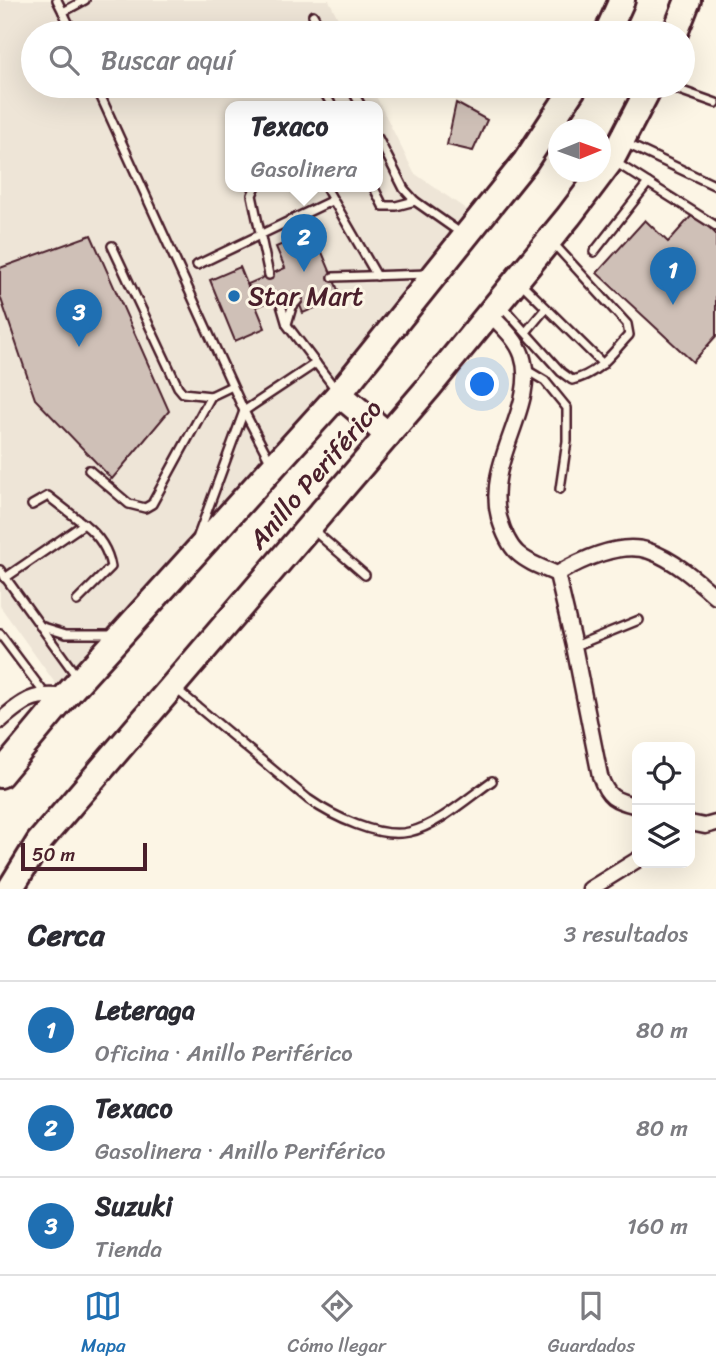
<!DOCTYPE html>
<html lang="es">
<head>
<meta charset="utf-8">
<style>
  :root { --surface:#fff; --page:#f7f7f7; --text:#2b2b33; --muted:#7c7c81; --line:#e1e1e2; --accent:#1f6fb2 }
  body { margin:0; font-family:Sriracha,sans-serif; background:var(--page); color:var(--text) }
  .controls { position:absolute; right:21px; bottom:21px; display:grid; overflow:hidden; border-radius:14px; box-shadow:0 7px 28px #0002 }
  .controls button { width:63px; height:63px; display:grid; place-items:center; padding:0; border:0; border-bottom:2px solid var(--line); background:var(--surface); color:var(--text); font:35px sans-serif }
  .compass { position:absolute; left:548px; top:119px; width:63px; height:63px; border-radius:50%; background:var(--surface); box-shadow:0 7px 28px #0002; rotate:89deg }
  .scale { position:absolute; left:21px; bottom:18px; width:126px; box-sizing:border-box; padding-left:7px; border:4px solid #4a1f2b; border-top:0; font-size:19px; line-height:24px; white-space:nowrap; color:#4a1f2b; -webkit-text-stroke:5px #fcf5e5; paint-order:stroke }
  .you { position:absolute; left:483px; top:385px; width:24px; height:24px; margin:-18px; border:5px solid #fff; border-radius:50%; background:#1a73e8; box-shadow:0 0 0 10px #1a73e833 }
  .badge { display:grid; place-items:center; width:46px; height:46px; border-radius:50%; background:var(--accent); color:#fff; font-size:23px; font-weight:700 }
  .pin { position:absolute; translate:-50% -58px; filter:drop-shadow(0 2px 4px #0008) }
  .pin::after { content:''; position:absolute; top:37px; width:24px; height:21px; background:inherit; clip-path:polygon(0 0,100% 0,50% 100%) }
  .popup { position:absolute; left:225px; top:101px; width:158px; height:91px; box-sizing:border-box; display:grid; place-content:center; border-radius:14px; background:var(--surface); filter:drop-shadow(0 2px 5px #0005); font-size:23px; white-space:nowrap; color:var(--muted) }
  .popup b { font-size:26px; color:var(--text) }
  .popup::after { content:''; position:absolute; left:50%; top:100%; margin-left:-14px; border:14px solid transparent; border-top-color:var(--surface) }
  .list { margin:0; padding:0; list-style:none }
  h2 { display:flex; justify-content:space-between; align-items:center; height:91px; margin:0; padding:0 28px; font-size:30px }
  h2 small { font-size:23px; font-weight:400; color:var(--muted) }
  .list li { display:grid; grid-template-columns:46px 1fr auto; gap:21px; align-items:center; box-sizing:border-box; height:98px; padding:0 28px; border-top:2px solid var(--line) }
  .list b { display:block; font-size:26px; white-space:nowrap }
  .list p { margin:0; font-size:23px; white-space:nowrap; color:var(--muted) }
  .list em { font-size:23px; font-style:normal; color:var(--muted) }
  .icon { flex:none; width:38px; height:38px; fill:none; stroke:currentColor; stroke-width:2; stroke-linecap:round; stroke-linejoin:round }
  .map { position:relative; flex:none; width:716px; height:889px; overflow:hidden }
  .search { position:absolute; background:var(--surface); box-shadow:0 7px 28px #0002; left:21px; right:21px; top:21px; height:77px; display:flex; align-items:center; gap:18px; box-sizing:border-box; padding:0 24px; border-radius:38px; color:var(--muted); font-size:26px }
  .sheet { height:385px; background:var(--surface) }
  nav { display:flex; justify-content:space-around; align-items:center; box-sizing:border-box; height:98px; border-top:2px solid var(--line); background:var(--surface); font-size:19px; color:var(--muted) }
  nav a { display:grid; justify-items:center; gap:4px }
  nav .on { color:var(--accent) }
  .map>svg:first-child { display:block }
</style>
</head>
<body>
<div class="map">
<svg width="716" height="889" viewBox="0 0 716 889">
  <rect width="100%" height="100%" fill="#fcf5e5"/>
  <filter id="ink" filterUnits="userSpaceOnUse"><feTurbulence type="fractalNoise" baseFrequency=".0143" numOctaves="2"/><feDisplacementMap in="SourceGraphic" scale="14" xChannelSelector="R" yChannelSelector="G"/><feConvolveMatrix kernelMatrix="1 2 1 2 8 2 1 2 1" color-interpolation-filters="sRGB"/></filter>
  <g filter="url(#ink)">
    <path fill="#eee5d7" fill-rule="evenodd" d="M0,0H329L345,33H33V86H371L414,173L480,219L65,697L0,606ZM230,106H378V186H230Z"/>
    <g fill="#cfc0b7" stroke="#4a1f2b" stroke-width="2">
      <path d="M456,103L487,120L473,151L447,145Z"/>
      <path d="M694,213L716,234V336L693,362L597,273L645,220L668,242Z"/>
      <path d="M313,231L341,297L303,313L294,291L257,307L248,284L285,268L276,247Z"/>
      <path d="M91,235L169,411L112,479L35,399L0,296V268Z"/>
      <path d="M240,267L265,328L235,341L210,280Z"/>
    </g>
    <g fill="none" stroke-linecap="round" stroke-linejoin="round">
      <g stroke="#4a1f2b" stroke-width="12">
        <g id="lane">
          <path d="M57,0L63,12"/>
          <path d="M313,15L323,33"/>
          <path d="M293,31L294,33"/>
          <path d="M73,33L63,12L85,0"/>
          <path d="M96,86L244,411L270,461"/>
          <path d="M321,86L332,106"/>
          <path d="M350,86L361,106"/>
          <path d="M668,86L716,103"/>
          <path d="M378,138L404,189L415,201L462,234"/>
          <path d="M625,143L716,186"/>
          <path d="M615,162L716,226"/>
          <path d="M256,186L252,195L269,275"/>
          <path d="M325,186L377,276"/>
          <path d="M373,186L383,206H396L415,201"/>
          <path d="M112,246L178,387L183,393L211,396L232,386"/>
          <path d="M594,252L648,183"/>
          <path d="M197,265L333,200"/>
          <path d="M333,277L429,274"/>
          <path d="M520,282L603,364"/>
          <path d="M279,298L287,325L337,391"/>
          <path d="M501,305L561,372L572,380C599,374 611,354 629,335L627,324L553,243"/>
          <path d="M287,324L292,307L298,300"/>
          <path d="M526,332L546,308"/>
          <path d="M525,369L545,381L567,408V441L560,489"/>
          <path d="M89,470L129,504L145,508L152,504L211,396"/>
          <path d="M32,505L48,496L84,524"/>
          <path d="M312,529L365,575"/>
          <path d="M198,536L244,411L316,363"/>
          <path d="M0,570L78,678"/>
          <path d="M5,578L84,524C98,535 108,549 111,567L77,601"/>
          <path d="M40,626L66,634H113"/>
          <path d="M0,634L45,694"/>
          <path d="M575,646L639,620"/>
          <path d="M175,688L308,799C332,816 379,839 409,832C437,826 469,797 492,781"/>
        </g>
      </g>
      <g stroke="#4a1f2b" stroke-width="19">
        <g id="street">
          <path d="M489,313C501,326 516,338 522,355C539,405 484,461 499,517C510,556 522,559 557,574C581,560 621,541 649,551C673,559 697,580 716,597"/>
          <path d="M557,574L574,646L600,776C608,799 615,800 637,806"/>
          <path d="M0,721C23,701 34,692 65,697"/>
          <path d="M690,823L705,826L716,823"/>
          <path d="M590,889L637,860"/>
        </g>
      </g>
      <g stroke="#4a1f2b" stroke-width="30">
        <g id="highway">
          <path d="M607,33L622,0"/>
          <path d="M675,33L688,0"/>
          <path d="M339,394L388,435"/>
          <path d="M0,775L65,697L339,394L525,162L575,86"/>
          <path d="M10,889L39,842L429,387L569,216L612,159L650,86"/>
        </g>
      </g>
      <use href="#lane" stroke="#fcf5e5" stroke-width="7"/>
      <use href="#street" stroke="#fcf5e5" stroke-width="14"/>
      <use href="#highway" stroke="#fcf5e5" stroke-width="24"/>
    </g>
  </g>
  <circle fill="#1f6fb2" stroke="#fcf5e5" stroke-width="2.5" cx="234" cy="296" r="7"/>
  <g text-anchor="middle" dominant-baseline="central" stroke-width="6" stroke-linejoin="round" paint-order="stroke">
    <g font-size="26" fill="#4a1f2b" stroke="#fcf5e5" text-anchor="start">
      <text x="248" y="296">Star Mart</text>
    </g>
    <g font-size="26" fill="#4a1f2b" stroke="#fcf5e5">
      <text transform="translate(315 474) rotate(-49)">Anillo Periférico</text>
    </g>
  </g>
</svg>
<div class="controls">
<button><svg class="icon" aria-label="locate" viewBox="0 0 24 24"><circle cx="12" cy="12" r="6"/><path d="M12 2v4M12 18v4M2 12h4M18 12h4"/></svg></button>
<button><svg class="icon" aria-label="layers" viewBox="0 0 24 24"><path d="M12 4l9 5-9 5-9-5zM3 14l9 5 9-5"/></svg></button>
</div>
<svg class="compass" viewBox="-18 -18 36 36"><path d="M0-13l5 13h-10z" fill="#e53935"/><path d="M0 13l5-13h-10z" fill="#7c7c81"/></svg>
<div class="scale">50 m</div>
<div class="you"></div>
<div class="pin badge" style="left:673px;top:305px">1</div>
<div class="pin badge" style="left:304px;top:272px">2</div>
<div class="popup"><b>Texaco</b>Gasolinera</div>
<div class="pin badge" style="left:79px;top:347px">3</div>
<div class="search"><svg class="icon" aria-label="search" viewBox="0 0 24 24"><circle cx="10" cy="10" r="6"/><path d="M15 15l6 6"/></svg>Buscar aquí</div>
</div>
<section class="sheet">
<h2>Cerca<small>3 resultados</small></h2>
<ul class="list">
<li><span class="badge">1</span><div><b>Leteraga</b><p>Oficina · Anillo Periférico</p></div><em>80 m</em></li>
<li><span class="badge">2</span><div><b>Texaco</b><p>Gasolinera · Anillo Periférico</p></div><em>80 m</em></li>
<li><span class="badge">3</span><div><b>Suzuki</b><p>Tienda</p></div><em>160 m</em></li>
</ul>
</section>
<nav>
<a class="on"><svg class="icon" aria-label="map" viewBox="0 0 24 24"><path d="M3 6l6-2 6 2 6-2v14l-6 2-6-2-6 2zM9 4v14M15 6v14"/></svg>Mapa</a>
<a><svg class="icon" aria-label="directions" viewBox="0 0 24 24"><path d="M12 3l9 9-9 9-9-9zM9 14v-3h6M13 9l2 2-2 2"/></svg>Cómo llegar</a>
<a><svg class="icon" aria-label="saved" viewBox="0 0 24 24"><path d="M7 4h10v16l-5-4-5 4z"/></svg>Guardados</a>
</nav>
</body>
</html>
